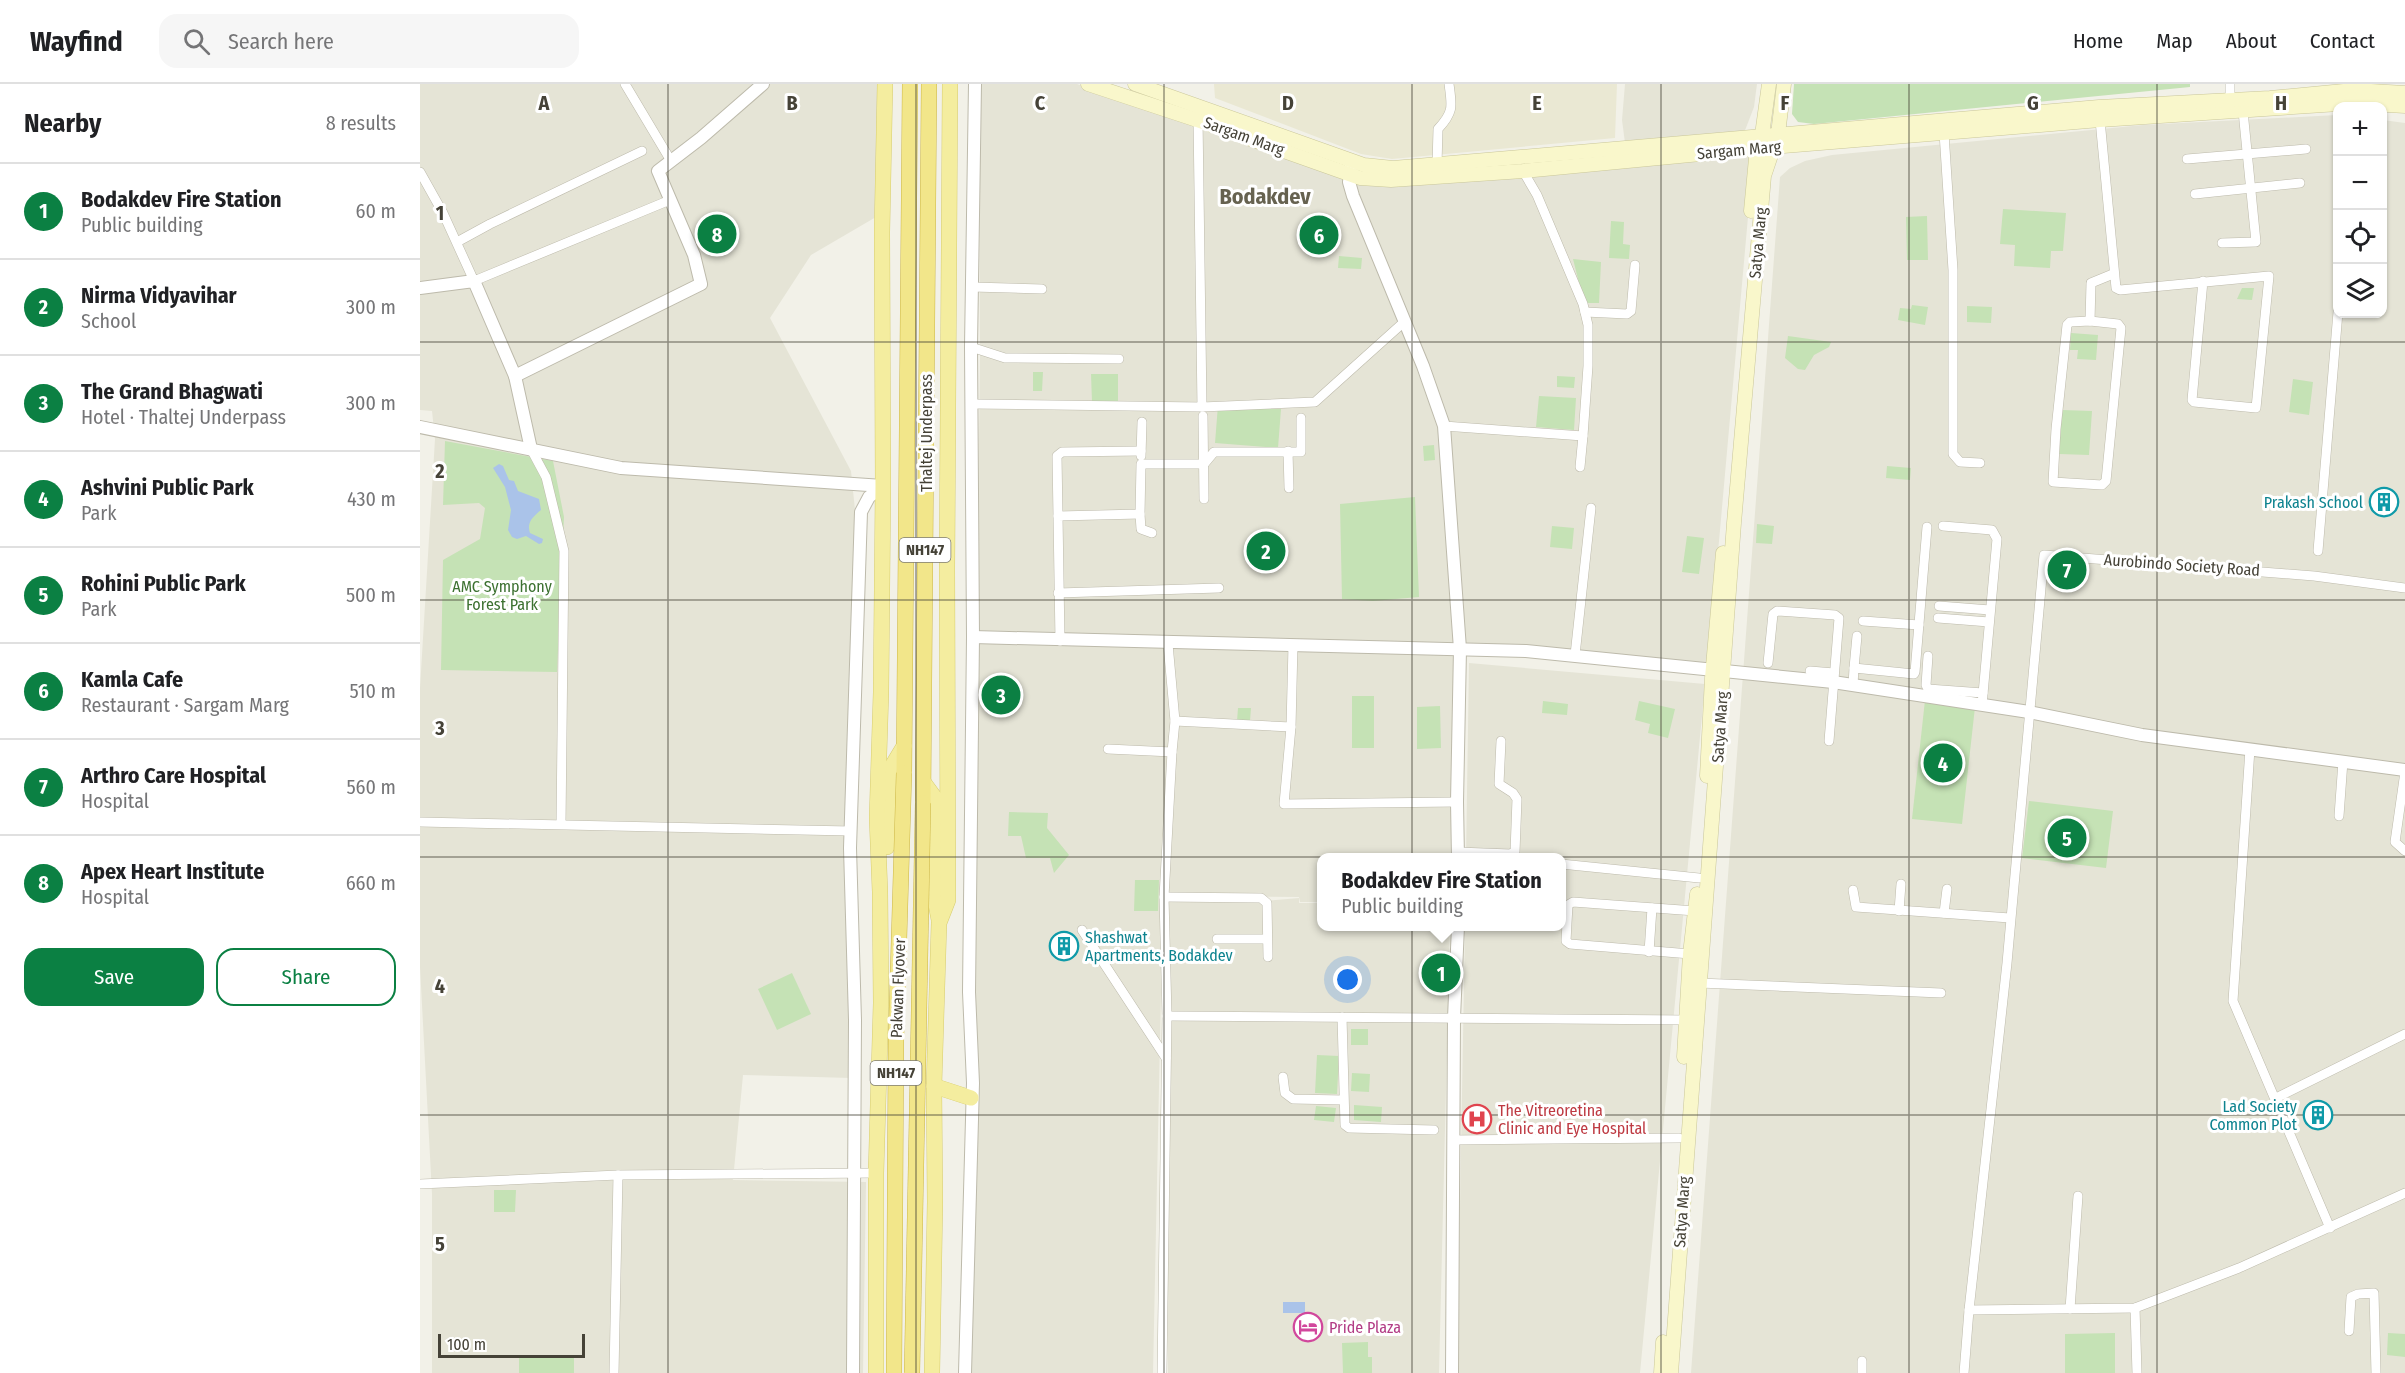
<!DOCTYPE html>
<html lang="en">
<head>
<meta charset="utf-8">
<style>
  :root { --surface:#fff; --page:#f6f6f6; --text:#202124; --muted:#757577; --line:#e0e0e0; --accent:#0b8043 }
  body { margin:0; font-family:"Fira Sans Condensed",sans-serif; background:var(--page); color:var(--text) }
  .controls { position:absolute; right:18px; top:18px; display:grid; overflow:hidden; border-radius:12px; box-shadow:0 2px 4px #0004 }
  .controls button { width:54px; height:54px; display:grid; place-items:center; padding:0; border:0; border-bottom:2px solid var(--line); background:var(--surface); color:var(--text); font:30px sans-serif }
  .scale { position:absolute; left:18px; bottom:15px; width:147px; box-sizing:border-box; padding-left:6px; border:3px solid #454237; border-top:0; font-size:16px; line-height:21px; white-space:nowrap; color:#454237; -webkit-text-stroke:4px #fff; paint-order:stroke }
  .you { position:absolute; left:928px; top:896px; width:21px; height:21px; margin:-15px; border:4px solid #fff; border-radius:50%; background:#1a73e8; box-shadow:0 0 0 9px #1a73e833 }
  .badge { display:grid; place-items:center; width:39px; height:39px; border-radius:50%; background:var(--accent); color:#fff; font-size:20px; font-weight:700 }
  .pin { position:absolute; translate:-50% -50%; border:3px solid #fff; box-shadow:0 2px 6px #0006 }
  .popup { position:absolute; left:897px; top:769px; width:249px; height:78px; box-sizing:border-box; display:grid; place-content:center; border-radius:12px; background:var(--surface); filter:drop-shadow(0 2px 4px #0005); font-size:20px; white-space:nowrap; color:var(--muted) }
  .popup b { font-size:22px; color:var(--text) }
  .popup::after { content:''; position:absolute; left:50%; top:100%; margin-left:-12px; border:12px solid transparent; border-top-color:var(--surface) }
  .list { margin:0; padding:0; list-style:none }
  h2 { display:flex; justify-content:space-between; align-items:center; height:78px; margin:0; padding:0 24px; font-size:26px }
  h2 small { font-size:20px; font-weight:400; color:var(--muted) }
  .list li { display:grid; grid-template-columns:39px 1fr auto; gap:18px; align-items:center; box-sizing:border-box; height:96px; padding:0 24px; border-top:2px solid var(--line) }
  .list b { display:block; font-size:22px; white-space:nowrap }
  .list p { margin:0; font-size:20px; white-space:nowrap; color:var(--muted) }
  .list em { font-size:20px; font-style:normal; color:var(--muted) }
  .actions { display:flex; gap:12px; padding:18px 24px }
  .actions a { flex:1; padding:14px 0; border:2px solid var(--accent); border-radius:18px; text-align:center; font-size:21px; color:var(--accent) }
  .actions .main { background:var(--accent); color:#fff }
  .icon { flex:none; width:33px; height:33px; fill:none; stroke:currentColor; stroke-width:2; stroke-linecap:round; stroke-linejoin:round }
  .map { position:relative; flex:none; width:1985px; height:1289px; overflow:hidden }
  header { display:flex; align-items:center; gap:36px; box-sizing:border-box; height:84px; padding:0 30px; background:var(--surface); border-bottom:2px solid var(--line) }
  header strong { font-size:28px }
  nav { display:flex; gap:33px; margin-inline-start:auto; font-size:21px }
  .search { width:420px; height:54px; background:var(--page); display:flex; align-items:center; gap:15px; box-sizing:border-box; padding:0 21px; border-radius:18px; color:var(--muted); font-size:22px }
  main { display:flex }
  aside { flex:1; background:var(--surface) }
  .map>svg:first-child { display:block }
</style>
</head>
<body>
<header>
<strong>Wayfind</strong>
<div class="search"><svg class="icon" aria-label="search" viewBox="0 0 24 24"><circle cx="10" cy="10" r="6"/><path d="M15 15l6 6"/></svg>Search here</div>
<nav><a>Home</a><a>Map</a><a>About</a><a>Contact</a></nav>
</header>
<main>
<aside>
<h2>Nearby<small>8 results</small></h2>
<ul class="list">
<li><span class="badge">1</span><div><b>Bodakdev Fire Station</b><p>Public building</p></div><em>60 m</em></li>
<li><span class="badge">2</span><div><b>Nirma Vidyavihar</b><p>School</p></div><em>300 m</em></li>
<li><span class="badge">3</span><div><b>The Grand Bhagwati</b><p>Hotel · Thaltej Underpass</p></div><em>300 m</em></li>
<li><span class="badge">4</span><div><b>Ashvini Public Park</b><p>Park</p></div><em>430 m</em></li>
<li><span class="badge">5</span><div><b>Rohini Public Park</b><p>Park</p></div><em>500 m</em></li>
<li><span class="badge">6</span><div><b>Kamla Cafe</b><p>Restaurant · Sargam Marg</p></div><em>510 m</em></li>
<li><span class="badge">7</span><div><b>Arthro Care Hospital</b><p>Hospital</p></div><em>560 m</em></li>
<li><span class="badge">8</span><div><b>Apex Heart Institute</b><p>Hospital</p></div><em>660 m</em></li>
</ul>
<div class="actions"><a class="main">Save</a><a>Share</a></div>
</aside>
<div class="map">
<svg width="1985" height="1289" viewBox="0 0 1985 1289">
  <rect width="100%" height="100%" fill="#f2f1e8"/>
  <g fill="#e5e4d6">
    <path d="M0,0H460L456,133L391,171L350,234L431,387L435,426L429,699L431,994L323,991L313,1096L446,1098L443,1289H12V1110L0,883V604L15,355L12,327L0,326Z"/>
    <path d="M559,0H657L927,91L926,99L1019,344L1036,561L1031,773L901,774V818H880L879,813L743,812L733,1289H548L560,273Z"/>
    <path d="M1205,0H1337L1334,23L1324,49L1205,59L1202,36Z"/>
    <path d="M1917,31L1918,230H1962L1963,36L1985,39V1289H1271L1360,93L1370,84L1385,77L1412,71L1723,41Z"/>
    <path d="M1334,66L1288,580L1043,562L1025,340L932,102L940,96Z"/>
    <path d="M1049,579L1285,600L1220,1289H1037L1045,843L1141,842V774L1046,773Z"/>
    <path d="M879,814V819H901V842L1030,843L1019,1289H748L747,815L844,817Z"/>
  </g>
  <path fill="#eae8d3" d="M794,0H1197L1195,54L972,75L941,70L795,14Z"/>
  <g fill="#c5e2b5">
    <path d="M1374,0H1770V3L1394,40L1378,38L1372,30Z"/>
    <path d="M1583,125L1646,129L1643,167H1631L1630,184L1594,182L1595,161L1580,160Z"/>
    <path d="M1507,132L1508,176H1487L1486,133Z"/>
    <path d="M1191,137L1204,138L1203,160L1210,161L1209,175L1189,174Z"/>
    <path d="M919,172L942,174L941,185L918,184Z"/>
    <path d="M1153,175L1181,178L1179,219H1164Z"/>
    <path d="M1822,204H1834L1832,216L1817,215Z"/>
    <path d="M1492,221L1508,223L1505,241L1478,236L1480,224L1491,225Z"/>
    <path d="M1547,222L1572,223L1571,239L1547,238Z"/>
    <path d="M1651,249L1678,251L1676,276L1657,275L1658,266H1650Z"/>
    <path d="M1368,252L1411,258L1409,263L1394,271L1385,286L1378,285L1365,274Z"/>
    <path d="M613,288H623L622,307H613Z"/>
    <path d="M671,290H698V318H672Z"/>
    <path d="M1137,292L1155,293L1154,304L1137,303Z"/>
    <path d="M1873,295L1893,298L1889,331L1869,328Z"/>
    <path d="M1119,312L1156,314L1154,346L1116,343Z"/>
    <path d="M798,321L861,325L858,364L795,359Z"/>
    <path d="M1642,326L1672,327L1669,371L1639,370Z"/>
    <path d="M25,357L133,377L144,433L137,588L21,586L23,476L60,455L65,424L59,419L23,421Z"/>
    <path d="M1014,361L1015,376L1004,377L1003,362Z"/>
    <path d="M1467,382L1491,384L1490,396L1466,394Z"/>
    <path d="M995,413L999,513L953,517L922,515L920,420Z"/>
    <path d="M1337,440L1354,442L1352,460L1336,459Z"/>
    <path d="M1132,442L1154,444L1152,465L1130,463Z"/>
    <path d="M1267,452L1284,454L1279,490L1262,488Z"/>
    <rect x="932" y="612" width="22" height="52"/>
    <path d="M1505,616L1555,623L1542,740L1492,735Z"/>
    <path d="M1123,617L1148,620L1147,631L1122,629Z"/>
    <path d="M1219,617L1255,625L1248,654L1228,649L1230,640L1215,636Z"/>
    <path d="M1020,622L1021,664L997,665V623Z"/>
    <path d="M818,624H831L830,637H817Z"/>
    <path d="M1609,717L1693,727L1686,784L1602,774Z"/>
    <path d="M589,728L628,729L627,744L649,771L634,789L630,774H606L601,752H588Z"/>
    <path d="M715,796H739L738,827H714Z"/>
    <path d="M372,889L391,930L357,946L338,905Z"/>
    <rect x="931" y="945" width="17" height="16"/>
    <path d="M897,971L919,972L917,1010L895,1009Z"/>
    <path d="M932,989L950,990L949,1008L931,1007Z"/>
    <path d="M934,1021L962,1023L961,1038L934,1036Z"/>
    <path d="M896,1022L916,1024L914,1038L894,1036Z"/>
    <path d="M74,1106H96L95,1128H74Z"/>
    <path d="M1695,1249V1289H1645V1250Z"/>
    <path d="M1968,1249L1985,1250V1273L1967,1271Z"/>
    <path d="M948,1258V1273H952V1289H923L922,1259Z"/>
    <rect x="99" y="1272" width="55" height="17"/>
  </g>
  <g fill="#aac3e9">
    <path d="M79,380L83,382L89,396L94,397L98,407L119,415L121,426C114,432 106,438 110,449L123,455L122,459L119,460L106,452L97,455L92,453L88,446L91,426L85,403L73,384Z"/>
    <rect x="863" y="1218" width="22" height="11"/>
  </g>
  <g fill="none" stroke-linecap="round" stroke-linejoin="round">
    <g stroke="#bdbaab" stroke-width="10">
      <g id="minor">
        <path d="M205,0L251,77"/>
        <path d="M1810,0V16"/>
        <path d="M1680,36L1696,204L1700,206L1849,192L1836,324L1774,318L1772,316L1783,197"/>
        <path d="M1524,49L1533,186V370L1540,378L1560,379"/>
        <path d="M1767,75L1886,65"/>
        <path d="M1017,81L1018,45C1034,28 1032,22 1029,0"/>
        <path d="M0,88L23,129L54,197L250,116"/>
        <path d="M1775,110L1880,99"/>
        <path d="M37,158L70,140L222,67"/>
        <path d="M1802,159L1836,158L1823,27"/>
        <path d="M552,203L622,205"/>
        <path d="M1165,228L1207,230L1211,227L1215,181"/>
        <path d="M1670,237L1698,240L1701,244L1686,397L1682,401L1633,398L1636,345L1647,241L1650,238Z"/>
        <path d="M1670,237L1671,199L1693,190"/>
        <path d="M551,263L585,274L699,275"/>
        <path d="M552,320L782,323L778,34"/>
        <path d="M782,323L895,318L984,238"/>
        <path d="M783,332L784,415"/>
        <path d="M1024,342L1163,352L1168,282V241L1163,220L1117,111L1103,87"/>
        <path d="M111,365L126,393L144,467L141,740"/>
        <path d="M868,367L869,404"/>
        <path d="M721,372L722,338"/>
        <path d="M1160,383L1163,352"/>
        <path d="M720,430L721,445L732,449"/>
        <path d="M638,432L637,372L642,368L721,367"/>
        <path d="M1523,442L1572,446L1577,455L1562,621"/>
        <path d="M1898,467L1918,228"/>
        <path d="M638,509L799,504"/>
        <path d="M1519,522L1570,526"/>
        <path d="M1518,534L1569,538"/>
        <path d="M1443,537L1499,541"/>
        <path d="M640,557L638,432L720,430L721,380H784L794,368H881V334"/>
        <path d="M873,561L871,643L864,720L1037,718"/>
        <path d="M1155,571L1171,424"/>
        <path d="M1508,572L1506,601L1508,605L1563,609"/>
        <path d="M1348,579L1353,530L1357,527L1415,531L1419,534L1409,657"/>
        <path d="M1434,584L1437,552"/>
        <path d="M1390,587L1414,589"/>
        <path d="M1433,601L1434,584L1494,590L1495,588L1507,443"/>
        <path d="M755,637L871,643"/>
        <path d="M688,665L752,668"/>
        <path d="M1830,665L1813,917L1910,1144"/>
        <path d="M1985,688L1975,758L1985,767"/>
        <path d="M1919,732L1923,677"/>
        <path d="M0,738L431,747"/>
        <path d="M1038,768L1090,770L1095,768L1097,715L1093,709L1079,700L1081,657"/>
        <path d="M1141,780L1279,794"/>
        <path d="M1433,806L1436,823L1590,834"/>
        <path d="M744,813L841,814L847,819L848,873"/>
        <path d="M1479,827L1481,800"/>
        <path d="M1524,829L1527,805"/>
        <path d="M662,846L746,974"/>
        <path d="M797,855H847"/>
        <path d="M1229,868L1232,824"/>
        <path d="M1270,870L1150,860L1146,857L1148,821L1153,818L1275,827"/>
        <path d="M1279,899L1521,909"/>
        <path d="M747,932L1270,936"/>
        <path d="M922,933L925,1041L929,1044L1014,1046"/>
        <path d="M863,993L865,1009L873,1015L923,1016"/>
        <path d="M1856,1014L1985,950"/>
        <path d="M1033,1056L1259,1054"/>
        <path d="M0,1100L198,1091L456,1089"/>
        <path d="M1715,1224L1717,1289"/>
        <path d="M1650,1225L1658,1112"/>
        <path d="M1549,1226L1715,1224L1819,1184L1985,1109"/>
        <path d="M1929,1247L1931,1213L1938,1210L1954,1209L1956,1289"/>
        <path d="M1442,1277V1289"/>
        <path d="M194,1289L198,1091"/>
        <path d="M742,1289L747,932L744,813L752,668L755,637L748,560"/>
        <path d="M1544,1289L1549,1226L1587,879L1624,471L1894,492L1985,504"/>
      </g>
    </g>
    <g stroke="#bdbaab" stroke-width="14">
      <g id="tertiary">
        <path d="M931,82L929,98L933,112L1003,282L1024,342L1040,565L1037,718L1038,774"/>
        <path d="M0,204L54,197L95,292"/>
        <path d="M0,343L201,384L463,402"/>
        <path d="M111,365L95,292L281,200L274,171L238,87L281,54L343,0"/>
        <path d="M553,553L1106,567L1413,598L1609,628L1722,651L1985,686"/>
        <path d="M433,1289L435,936L430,764L441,428L449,413L463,402"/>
        <path d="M545,1289L553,999L549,908L553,553L551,263L555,0"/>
        <path d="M1032,1289L1034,934L1038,842"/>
      </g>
    </g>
    <g stroke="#cac79a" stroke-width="15">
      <g id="secondary">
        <path d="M668,0L777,36L940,94L971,96L1103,87L1353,63L1680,36L1934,19L1985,22"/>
        <path d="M715,0L944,81L973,84L1679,23L1850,14L1934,6L1985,9"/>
        <path d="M1331,127L1337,64L1342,51L1349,0"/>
        <path d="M1287,692L1292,594L1303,469"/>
        <path d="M1264,973L1270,870L1277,810"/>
        <path d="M1241,1289L1243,1258"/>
        <path d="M1251,1289L1314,439L1344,92L1358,50L1364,0"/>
      </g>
    </g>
    <g stroke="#d7cd70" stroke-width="16">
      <g id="primary">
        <path d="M504,699L515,714L517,740L515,815L519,836"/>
        <path d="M467,763L469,687L484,662"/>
        <path d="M514,1002L551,1014"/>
        <path d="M456,1289V1089L461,919L460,808L457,734L461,608L463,402L462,148L465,0"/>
        <path d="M512,1289L515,1118L514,1002L519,839L528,816L527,484L530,0"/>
      </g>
    </g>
    <g stroke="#cdb747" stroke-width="16">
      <g id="trunk">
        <path d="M484,689L490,0"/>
        <path d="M503,719L509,0"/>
      </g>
    </g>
    <use href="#minor" stroke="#fff" stroke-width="9"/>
    <use href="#tertiary" stroke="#fff" stroke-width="12"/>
    <use href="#secondary" stroke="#f9f7cb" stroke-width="14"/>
    <use href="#primary" stroke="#f4ed9f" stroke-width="15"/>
    <use href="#trunk" stroke="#f2e68a" stroke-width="15"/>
    <g stroke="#cdb747" stroke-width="16" stroke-linecap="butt">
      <g id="trunk-bridge">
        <path d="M474,1289L476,956L484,689"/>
        <path d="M492,1289L503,719"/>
      </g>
    </g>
    <use href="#trunk-bridge" stroke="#f2e68a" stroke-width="15"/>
  </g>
  <path fill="none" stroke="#454237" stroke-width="1.5" stroke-opacity="0.55" d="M248,0V1289M496,0V1289M744,0V1289M992,0V1289M1241,0V1289M1489,0V1289M1737,0V1289M0,258H1985M0,516H1985M0,773H1985M0,1031H1985"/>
  <defs>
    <g id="building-ring" transform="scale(1.5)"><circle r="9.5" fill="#fff" stroke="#0f9aa8" stroke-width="1.5"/><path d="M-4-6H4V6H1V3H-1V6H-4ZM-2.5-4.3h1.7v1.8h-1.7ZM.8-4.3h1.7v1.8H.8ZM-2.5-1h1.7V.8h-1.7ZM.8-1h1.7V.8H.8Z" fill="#0f9aa8"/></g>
    <g id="hospital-ring" transform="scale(1.5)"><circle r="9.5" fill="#fff" stroke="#e0444e" stroke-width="1.5"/><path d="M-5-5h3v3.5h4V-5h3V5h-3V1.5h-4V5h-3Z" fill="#e0444e"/></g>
    <g id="hotel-ring" transform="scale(1.5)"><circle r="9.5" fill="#fff" stroke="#d1479c" stroke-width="1.5"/><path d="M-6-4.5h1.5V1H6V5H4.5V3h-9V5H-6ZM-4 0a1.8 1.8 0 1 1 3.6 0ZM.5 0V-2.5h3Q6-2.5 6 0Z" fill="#d1479c"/></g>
  </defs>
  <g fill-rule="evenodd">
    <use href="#building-ring" x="1964" y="418"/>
    <use href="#building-ring" x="644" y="862"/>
    <use href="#building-ring" x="1898" y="1031"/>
    <use href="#hospital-ring" x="1057" y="1035"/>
    <use href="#hotel-ring" x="888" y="1243"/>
  </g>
  <g text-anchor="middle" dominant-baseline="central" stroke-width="6" stroke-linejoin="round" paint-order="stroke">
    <g fill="#fff" stroke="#7d7b73" stroke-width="1.5">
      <rect x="479.5" y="454" width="51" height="24" rx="4.5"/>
      <rect x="450.5" y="977" width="51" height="24" rx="4.5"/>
    </g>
    <g font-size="15" font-weight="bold" fill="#454237">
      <text x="505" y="466">NH147</text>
      <text x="476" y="989">NH147</text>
    </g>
    <g font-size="16" fill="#454237" stroke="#fff">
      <text transform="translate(824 52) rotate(20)">Sargam Marg</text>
      <text transform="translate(1319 66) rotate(-5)">Sargam Marg</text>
      <text transform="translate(1338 159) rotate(-85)">Satya Marg</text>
      <text transform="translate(506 349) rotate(-90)">Thaltej Underpass</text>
      <text transform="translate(1762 481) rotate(4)">Aurobindo Society Road</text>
      <text transform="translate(1300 643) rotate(-86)">Satya Marg</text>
      <text transform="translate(478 904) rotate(-88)">Pakwan Flyover</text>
      <text transform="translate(1262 1128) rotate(-86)">Satya Marg</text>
    </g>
    <g font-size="16" fill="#0d838f" stroke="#fff" text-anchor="end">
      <text x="1943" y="418">Prakash School</text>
      <text x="665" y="853" text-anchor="start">Shashwat<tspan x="665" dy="18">Apartments, Bodakdev</tspan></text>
      <text x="1877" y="1022">Lad Society<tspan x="1877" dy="18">Common Plot</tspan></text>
    </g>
    <g font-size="16" fill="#3c7130" stroke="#fff">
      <text x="82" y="502">AMC Symphony<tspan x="82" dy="18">Forest Park</tspan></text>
    </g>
    <g font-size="16" fill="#be3a42" stroke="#fff" text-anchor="start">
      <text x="1078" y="1026">The Vitreoretina<tspan x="1078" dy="18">Clinic and Eye Hospital</tspan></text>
    </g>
    <g font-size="16" fill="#b23c85" stroke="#fff" text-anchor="start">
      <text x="909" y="1243">Pride Plaza</text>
    </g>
    <g font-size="22" font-weight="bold" fill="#666250" stroke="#fff">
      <text x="845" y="112">Bodakdev</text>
    </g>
  </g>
  <g font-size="20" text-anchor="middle" font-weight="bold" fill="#454237" stroke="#fff" stroke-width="6" stroke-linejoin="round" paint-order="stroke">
    <text x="124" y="26">A</text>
    <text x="372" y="26">B</text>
    <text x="620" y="26">C</text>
    <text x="868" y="26">D</text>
    <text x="1117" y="26">E</text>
    <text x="1365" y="26">F</text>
    <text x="1613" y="26">G</text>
    <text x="1861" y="26">H</text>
    <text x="20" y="136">1</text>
    <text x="20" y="394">2</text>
    <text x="20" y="651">3</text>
    <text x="20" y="909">4</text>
    <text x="20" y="1167">5</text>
  </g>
</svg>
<div class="controls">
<button>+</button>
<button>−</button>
<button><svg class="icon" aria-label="locate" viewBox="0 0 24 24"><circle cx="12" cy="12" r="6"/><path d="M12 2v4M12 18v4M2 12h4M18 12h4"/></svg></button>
<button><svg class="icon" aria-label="layers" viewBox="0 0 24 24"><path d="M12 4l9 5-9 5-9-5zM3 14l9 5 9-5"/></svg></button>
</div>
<div class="scale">100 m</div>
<div class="you"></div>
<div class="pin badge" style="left:1021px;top:889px">1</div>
<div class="popup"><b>Bodakdev Fire Station</b>Public building</div>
<div class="pin badge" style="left:846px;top:467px">2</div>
<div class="pin badge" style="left:581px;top:611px">3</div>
<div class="pin badge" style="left:1523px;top:679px">4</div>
<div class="pin badge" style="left:1647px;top:754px">5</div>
<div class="pin badge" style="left:899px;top:151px">6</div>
<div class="pin badge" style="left:1647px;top:486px">7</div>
<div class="pin badge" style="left:297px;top:150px">8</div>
</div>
</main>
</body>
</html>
